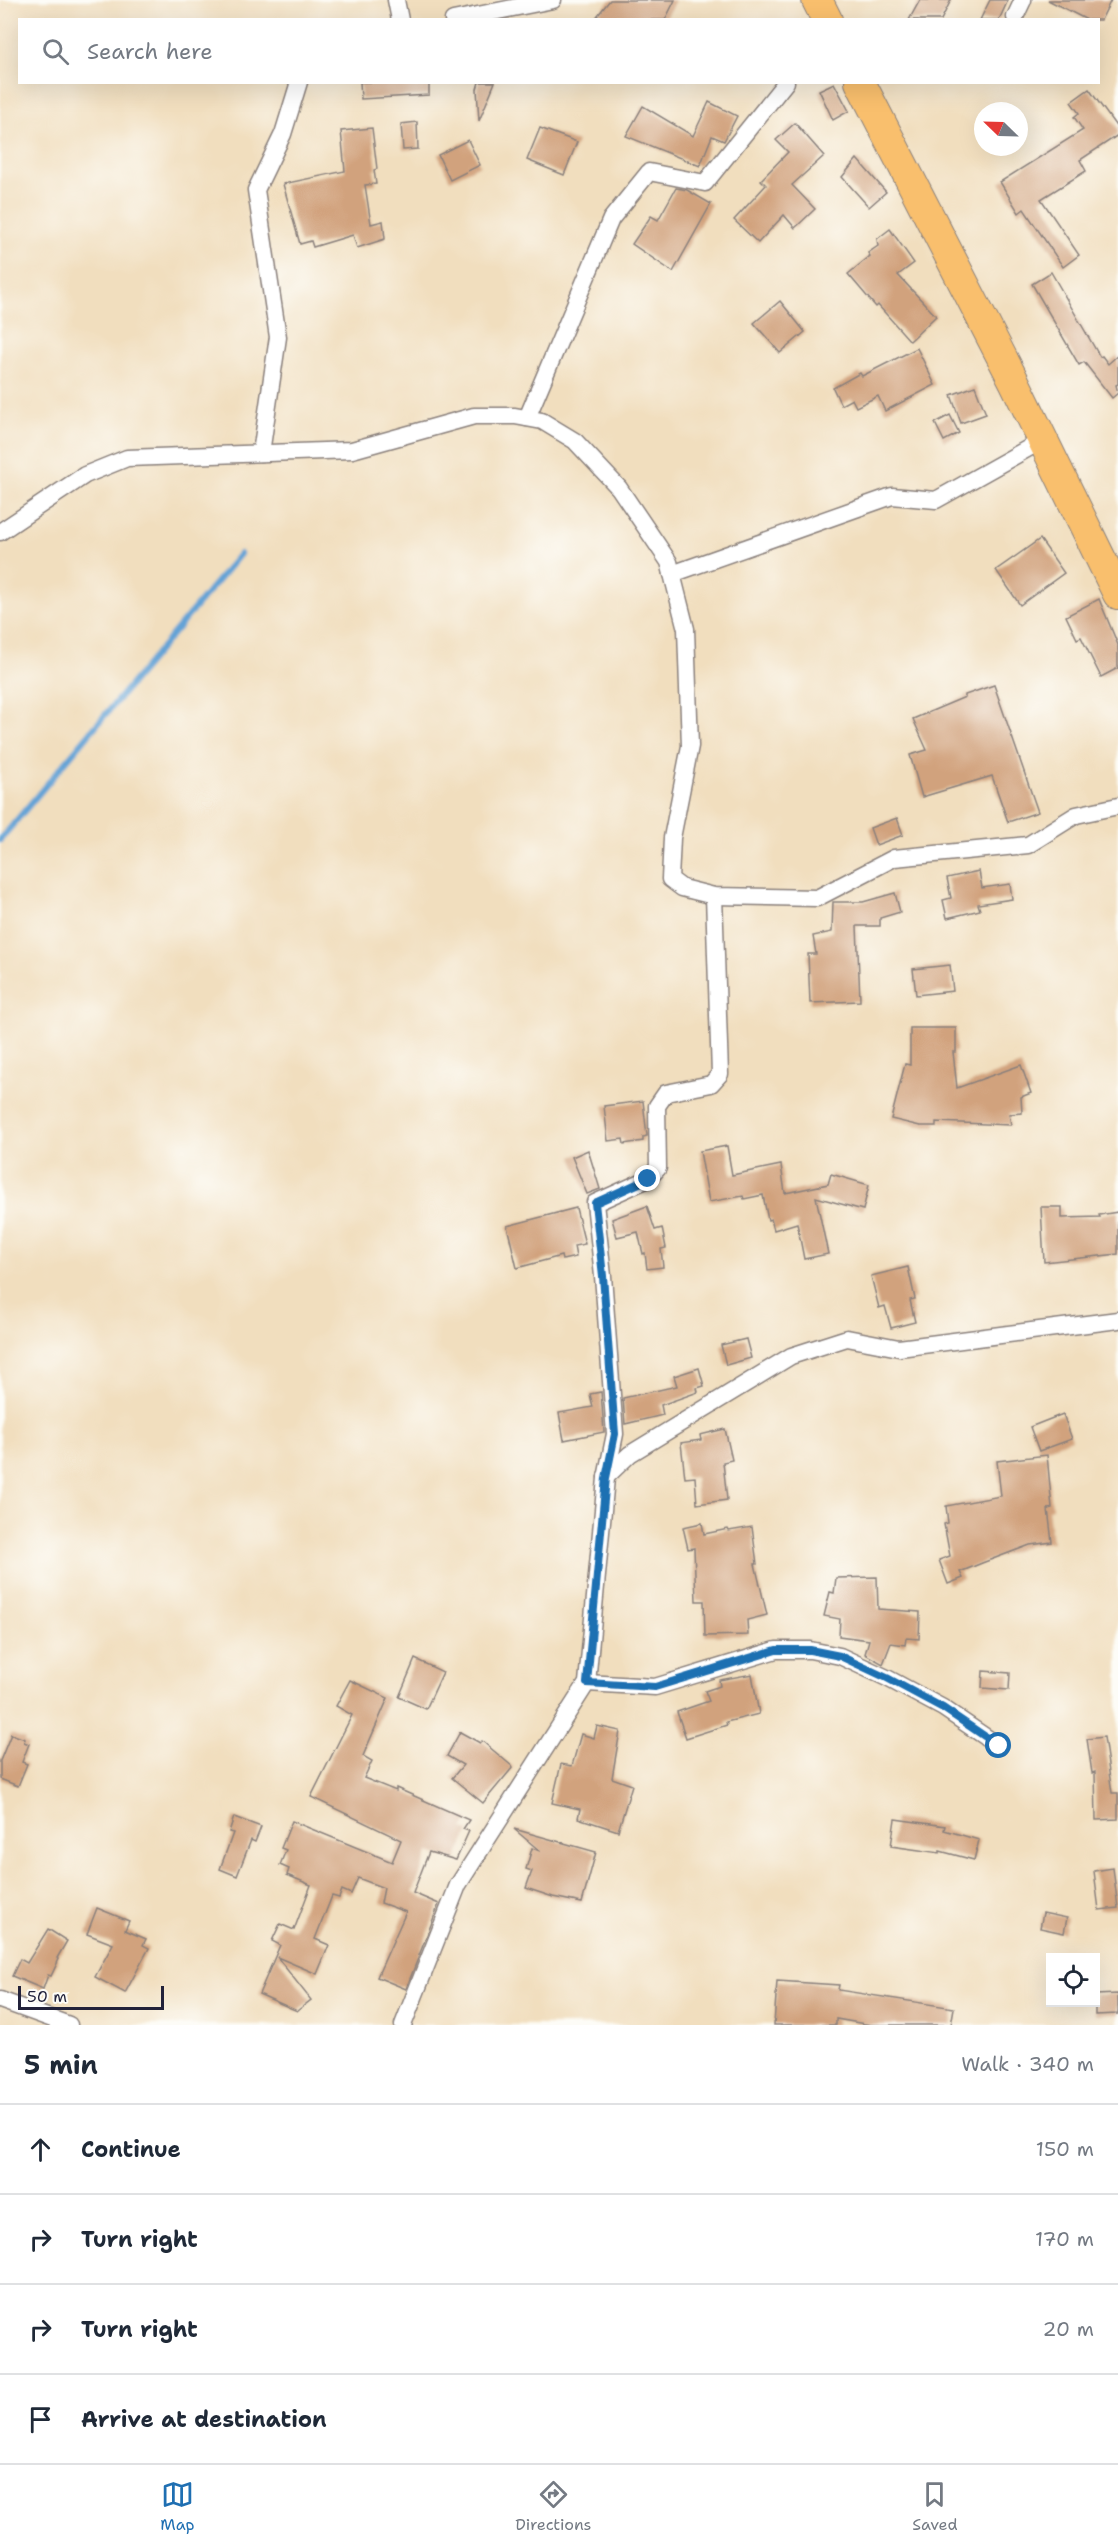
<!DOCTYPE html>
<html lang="en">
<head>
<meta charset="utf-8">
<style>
  :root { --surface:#fff; --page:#f2f2f3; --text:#1f2937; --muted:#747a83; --line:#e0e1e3; --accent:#1f6fb2 }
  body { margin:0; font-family:"Shantell Sans",sans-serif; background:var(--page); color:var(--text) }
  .controls { position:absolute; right:18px; bottom:18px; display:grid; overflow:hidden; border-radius:0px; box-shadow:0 6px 24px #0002 }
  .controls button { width:54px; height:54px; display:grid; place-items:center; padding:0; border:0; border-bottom:2px solid var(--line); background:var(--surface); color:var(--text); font:30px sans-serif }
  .compass { position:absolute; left:974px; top:102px; width:54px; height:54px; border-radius:50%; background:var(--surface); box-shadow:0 6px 24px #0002; rotate:293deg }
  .scale { position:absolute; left:18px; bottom:15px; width:146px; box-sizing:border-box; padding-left:6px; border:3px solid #22223b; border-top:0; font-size:16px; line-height:21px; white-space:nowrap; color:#22223b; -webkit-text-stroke:4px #fdfcf7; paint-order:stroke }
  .stop { position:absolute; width:18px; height:18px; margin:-14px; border:4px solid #1f6fb2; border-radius:50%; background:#fff }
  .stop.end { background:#1f6fb2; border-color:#fff; box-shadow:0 2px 6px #0008 }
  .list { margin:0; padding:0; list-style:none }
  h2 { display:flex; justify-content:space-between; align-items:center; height:78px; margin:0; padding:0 24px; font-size:26px }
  h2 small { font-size:20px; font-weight:400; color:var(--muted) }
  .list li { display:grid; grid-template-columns:39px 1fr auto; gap:18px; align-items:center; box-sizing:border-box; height:90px; padding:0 24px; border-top:2px solid var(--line) }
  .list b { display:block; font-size:22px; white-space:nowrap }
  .list em { font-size:20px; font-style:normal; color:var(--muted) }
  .icon { flex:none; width:33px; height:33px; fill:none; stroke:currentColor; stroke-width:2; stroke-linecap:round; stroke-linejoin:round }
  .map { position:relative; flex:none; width:1118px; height:2025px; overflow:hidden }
  .search { position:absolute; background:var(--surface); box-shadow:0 6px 24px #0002; left:18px; right:18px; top:18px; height:66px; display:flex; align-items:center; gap:15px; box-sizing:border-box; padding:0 21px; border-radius:0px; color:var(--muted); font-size:22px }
  .sheet { height:438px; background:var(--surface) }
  nav { display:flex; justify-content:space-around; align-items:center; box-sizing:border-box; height:84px; border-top:2px solid var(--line); background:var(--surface); font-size:16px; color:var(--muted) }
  nav a { display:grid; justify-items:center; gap:3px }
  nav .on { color:var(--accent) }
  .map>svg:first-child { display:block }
</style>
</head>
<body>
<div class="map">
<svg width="1118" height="2025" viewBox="0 0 1118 2025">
  <rect width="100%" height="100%" fill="#fdfcf7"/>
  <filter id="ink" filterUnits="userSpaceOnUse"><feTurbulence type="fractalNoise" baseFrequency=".0167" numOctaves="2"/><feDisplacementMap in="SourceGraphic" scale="12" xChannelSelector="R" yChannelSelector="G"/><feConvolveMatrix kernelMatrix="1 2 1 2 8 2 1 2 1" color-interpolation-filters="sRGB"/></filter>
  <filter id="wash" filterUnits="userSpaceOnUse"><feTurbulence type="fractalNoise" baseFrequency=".008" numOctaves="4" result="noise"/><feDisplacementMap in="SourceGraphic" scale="24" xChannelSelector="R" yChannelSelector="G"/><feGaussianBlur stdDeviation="1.35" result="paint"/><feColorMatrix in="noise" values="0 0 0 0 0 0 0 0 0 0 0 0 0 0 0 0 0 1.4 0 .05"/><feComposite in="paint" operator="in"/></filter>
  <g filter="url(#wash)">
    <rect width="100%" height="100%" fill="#f1debe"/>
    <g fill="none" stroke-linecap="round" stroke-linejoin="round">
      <path stroke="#63a3d6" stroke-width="6" d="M0,840L240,554"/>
    </g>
    <g id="blocks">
      <g fill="#d1a27d">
        <path d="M610,0H675L665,20H594Z"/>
        <path d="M920,0H951L941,20H909Z"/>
        <path d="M990,0H1008L999,20H980Z"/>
        <path d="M1048,0H1111L1101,20H1087Z"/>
        <path d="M360,82H429V95L361,99Z"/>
        <path d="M479,82H495L479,121L477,89Z"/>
        <path d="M834,83L849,111L833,120L819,90Z"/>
        <path d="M1089,89L1118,129V135L1080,160L1086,171L1041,199L1079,255L1063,267L1024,209L1019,213L1000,182L1083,130L1074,117L1079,113L1071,102Z"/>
        <path d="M709,102L737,116L724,141L712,136L700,166L626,136L643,106L693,136Z"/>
        <path d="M417,122L418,149L403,150L401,124Z"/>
        <path d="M795,123L824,156L792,185L815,209L795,228L784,215L758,243L734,220L766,185L761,180L788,152L776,140Z"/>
        <path d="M372,128L377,169L374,170L376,184L365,185L371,224L383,221L385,239L357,248L353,235L313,247L311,241L300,244L283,184L345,171L341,131Z"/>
        <path d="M540,128L577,142L564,175L527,160Z"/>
        <path d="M468,140L480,165L450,180L438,155Z"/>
        <path d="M857,159L886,192L869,207L842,177Z"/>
        <path d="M676,188L687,190L711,204L673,272L632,244L651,216L658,220Z"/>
        <path d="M890,229L914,263L898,275L936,316L910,341L878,305L876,307L848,274L870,256L868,253L878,246L877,239Z"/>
        <path d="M1051,272L1100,357L1102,356L1108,364L1118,355V384L1116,385L1118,393L1112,398L1084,362L1079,365L1032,284Z"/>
        <path d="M780,301L805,332L780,353L754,323Z"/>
        <path d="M917,348L935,385L885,411L878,396L856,407L852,399L841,405L833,388L860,373L862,376Z"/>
        <path d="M975,386L986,414L961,423L951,395Z"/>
        <path d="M950,415L959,433L944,441L935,423Z"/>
        <path d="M1040,539L1064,573L1020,605L996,570Z"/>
        <path d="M1099,599L1118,645V668L1101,677L1081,637L1077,639L1066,616Z"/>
        <path d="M994,685L1038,812L1008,822L992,776L922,797L910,755L927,750L913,719L965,697V695Z"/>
        <path d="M897,818L903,835L876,845L870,828Z"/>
        <path d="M979,871L982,888L1010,884L1012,899L978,904L980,910L947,918L943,900L951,898L947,878Z"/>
        <path d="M895,893L900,912L880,918V926H857L860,1001L810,1003L808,954H816L813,936L832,932L833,902H863Z"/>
        <path d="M950,965L953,991L916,995L913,969Z"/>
        <path d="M910,1028H956V1052H953L957,1088L1021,1065L1031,1093L1021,1097L1022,1113L1009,1114L1011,1125L936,1122V1126H920L891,1119L905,1064L910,1065Z"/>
        <path d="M643,1101L647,1136L643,1137V1141L624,1144L623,1139L608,1141L604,1106Z"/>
        <path d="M727,1146L732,1175L781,1165L785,1193L828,1184L831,1174L869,1185L863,1210L816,1197L828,1254L804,1259L797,1223L774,1230L771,1219L768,1220L763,1195L744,1199L743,1196L709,1202L700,1151Z"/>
        <path d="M588,1150L600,1189L587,1194L572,1157Z"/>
        <path d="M647,1206L655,1230L662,1228L666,1248L661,1249L663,1267L647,1269L645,1253L643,1254L638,1232L617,1237L612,1219Z"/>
        <path d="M1041,1207H1062V1218L1100,1217L1099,1215L1118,1212V1254L1044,1262Z"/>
        <path d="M576,1208L585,1244L574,1246L576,1257L562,1260L561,1256L517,1268L507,1226Z"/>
        <path d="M908,1267L915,1299L910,1300L915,1322L891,1328L885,1306L879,1308L871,1276Z"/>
        <path d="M746,1339L751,1358L726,1365L721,1345Z"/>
        <path d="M699,1368L704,1386L697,1388L698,1392L661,1405L663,1415L625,1424L623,1398L677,1386L674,1376Z"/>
        <path d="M601,1392L604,1432L564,1440L559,1413L593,1407L590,1394Z"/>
        <path d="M1063,1414L1072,1439L1039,1451L1030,1427Z"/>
        <path d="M725,1429L732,1460L723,1462L727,1500L697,1504L695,1477L685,1478L681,1443L701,1440L700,1435Z"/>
        <path d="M1047,1455L1052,1508L1048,1509L1052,1542L1030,1545L982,1563L960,1572L963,1578L948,1584L939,1560L950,1556L944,1524L948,1523L946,1506L1001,1496L997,1461Z"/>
        <path d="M702,1523L704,1534L728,1529L729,1531L752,1527L757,1564H755L767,1615L747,1620L748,1635L705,1636L704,1601H696L694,1548L688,1549L683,1527Z"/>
        <path d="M877,1577L878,1609L920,1612L919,1639L906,1638L905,1645L891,1643L883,1664L865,1654L869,1640L839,1636L840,1619L824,1616L830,1592L834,1593L836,1578Z"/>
        <path d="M415,1659L443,1672L426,1709L399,1697Z"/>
        <path d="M983,1671L1010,1673L1009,1690L982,1688Z"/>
        <path d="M752,1674L759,1714L726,1722L727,1725L686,1738L677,1712L709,1701L705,1691L720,1686L719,1680Z"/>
        <path d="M350,1680L388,1698L363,1756L372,1761L364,1778L396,1791V1788L469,1820L463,1829L469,1831L456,1860L429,1852L413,1893L439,1904L406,1989L377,1977L406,1912L381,1903L384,1888L358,1878L351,1894L342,1890L339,1898L332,1896L315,1939L329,1945L317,1974L277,1957L311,2000L297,2011L259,1994L280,1945L272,1941L280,1924L294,1930L311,1885L287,1875L289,1869L280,1865L286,1850L281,1848L292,1821L392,1862L401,1840L311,1797L352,1715L336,1706Z"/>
        <path d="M597,1726L620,1731L612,1778L632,1785L618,1831L578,1818L580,1809L552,1803L561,1764L572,1766L581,1734L594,1738Z"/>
        <path d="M460,1732L480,1743L482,1741L513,1767L483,1803L452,1778L463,1765L447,1756Z"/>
        <path d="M11,1734L25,1739L24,1742L29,1744L22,1762L27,1764L18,1786L0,1779V1761Z"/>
        <path d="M1104,1737L1112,1793H1118V1819L1096,1820L1095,1772L1092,1773L1087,1739Z"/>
        <path d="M234,1817L261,1827L255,1842L251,1840L237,1876L220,1869L233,1833L229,1832Z"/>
        <path d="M895,1819L945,1826L944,1830L979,1840L974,1860L940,1851V1853L891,1846Z"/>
        <path d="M514,1829L596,1852L582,1903L553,1897L526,1888L532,1871L526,1869L532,1848L540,1851Z"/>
        <path d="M1113,1868L1118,1908L1099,1910L1094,1871Z"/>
        <path d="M97,1908L129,1921L125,1930L146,1939L143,1945L149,1948L125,1993L95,1977L113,1944L87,1934Z"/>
        <path d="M1043,1913L1067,1918L1064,1933L1040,1928Z"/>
        <path d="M48,1929L67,1941L57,1958L59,1959L51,1976L48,1975L43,1989L12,1976L20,1959L27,1963Z"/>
        <path d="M777,1981L839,1985L838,1990L954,2008L951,2025H871L836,2019V2025H774Z"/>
        <path d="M1118,1994V2014L1095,2015V1995Z"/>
      </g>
    </g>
  </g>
  <g filter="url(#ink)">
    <use href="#blocks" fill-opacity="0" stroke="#8a807c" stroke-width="1.5"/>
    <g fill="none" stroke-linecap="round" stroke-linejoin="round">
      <g stroke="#8a807c" stroke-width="19">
        <g id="street">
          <path d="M396,0L400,20"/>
          <path d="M1015,17L1023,0"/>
          <path d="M453,20L553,0"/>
          <path d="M527,418L611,219L649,172L705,183L786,82"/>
          <path d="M261,453L278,337L256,190L283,134L299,82"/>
          <path d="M0,532L85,475L127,458L352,450L474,416H515L542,421L575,441L619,488L669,562L686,629L690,746L672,838L670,879L682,888L714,896L817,898L894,858L1028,845L1076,815L1118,806"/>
          <path d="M672,574L892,496L936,500L1043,440"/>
          <path d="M606,1477L630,1454L791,1356L847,1338L899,1348L1118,1320"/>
          <path d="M587,1683L655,1687L776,1650H810L840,1656L887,1678L943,1708L999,1746"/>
          <path d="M0,2000L69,2025"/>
          <path d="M403,2025L458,1885L587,1683L606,1478L615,1434L603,1276L595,1203L648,1179L658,1168L657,1106L666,1093L711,1084L720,1074L714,896"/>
        </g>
      </g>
      <g stroke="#8a807c" stroke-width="32">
        <g id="highway">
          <path d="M817,0L827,20"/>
          <path d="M860,82L1014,381L1118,594"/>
        </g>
      </g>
      <use href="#street" stroke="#fff" stroke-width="16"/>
      <use href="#highway" stroke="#f9bf6d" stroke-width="30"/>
    </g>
  </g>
  <g fill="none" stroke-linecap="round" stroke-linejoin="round" filter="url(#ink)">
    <path stroke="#1f6fb2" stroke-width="8" d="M648,1179L595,1203L603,1276L615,1434L606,1478L587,1683L655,1687L776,1650H810L840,1656L887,1678L943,1708L999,1746"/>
  </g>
</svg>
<div class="controls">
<button><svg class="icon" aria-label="locate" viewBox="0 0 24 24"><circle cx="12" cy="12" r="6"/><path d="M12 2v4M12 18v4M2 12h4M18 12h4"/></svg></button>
</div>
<svg class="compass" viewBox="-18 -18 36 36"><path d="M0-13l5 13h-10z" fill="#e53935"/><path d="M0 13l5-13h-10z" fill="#747a83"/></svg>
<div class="scale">50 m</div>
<div class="stop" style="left:999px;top:1746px"></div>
<div class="stop end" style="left:648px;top:1179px"></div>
<div class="search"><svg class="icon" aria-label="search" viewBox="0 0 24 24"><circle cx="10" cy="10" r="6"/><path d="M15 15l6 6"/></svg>Search here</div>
</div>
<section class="sheet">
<h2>5 min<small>Walk · 340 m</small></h2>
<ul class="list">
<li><svg class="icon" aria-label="ahead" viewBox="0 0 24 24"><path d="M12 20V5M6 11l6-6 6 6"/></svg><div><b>Continue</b></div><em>150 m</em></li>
<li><svg class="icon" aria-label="right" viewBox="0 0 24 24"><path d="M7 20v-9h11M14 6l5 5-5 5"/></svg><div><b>Turn right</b></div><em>170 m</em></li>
<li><svg class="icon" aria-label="right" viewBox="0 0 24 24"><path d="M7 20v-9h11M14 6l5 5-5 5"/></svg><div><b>Turn right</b></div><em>20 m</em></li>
<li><svg class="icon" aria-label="arrive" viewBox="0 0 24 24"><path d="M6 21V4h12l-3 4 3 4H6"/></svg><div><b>Arrive at destination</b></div></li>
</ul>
</section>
<nav>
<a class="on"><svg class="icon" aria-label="map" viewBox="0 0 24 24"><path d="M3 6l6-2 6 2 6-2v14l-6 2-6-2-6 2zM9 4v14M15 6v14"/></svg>Map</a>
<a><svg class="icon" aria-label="directions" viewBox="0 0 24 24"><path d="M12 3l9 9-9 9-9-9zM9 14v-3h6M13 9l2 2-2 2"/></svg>Directions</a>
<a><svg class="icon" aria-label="saved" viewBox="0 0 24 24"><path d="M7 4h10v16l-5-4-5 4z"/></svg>Saved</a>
</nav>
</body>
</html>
